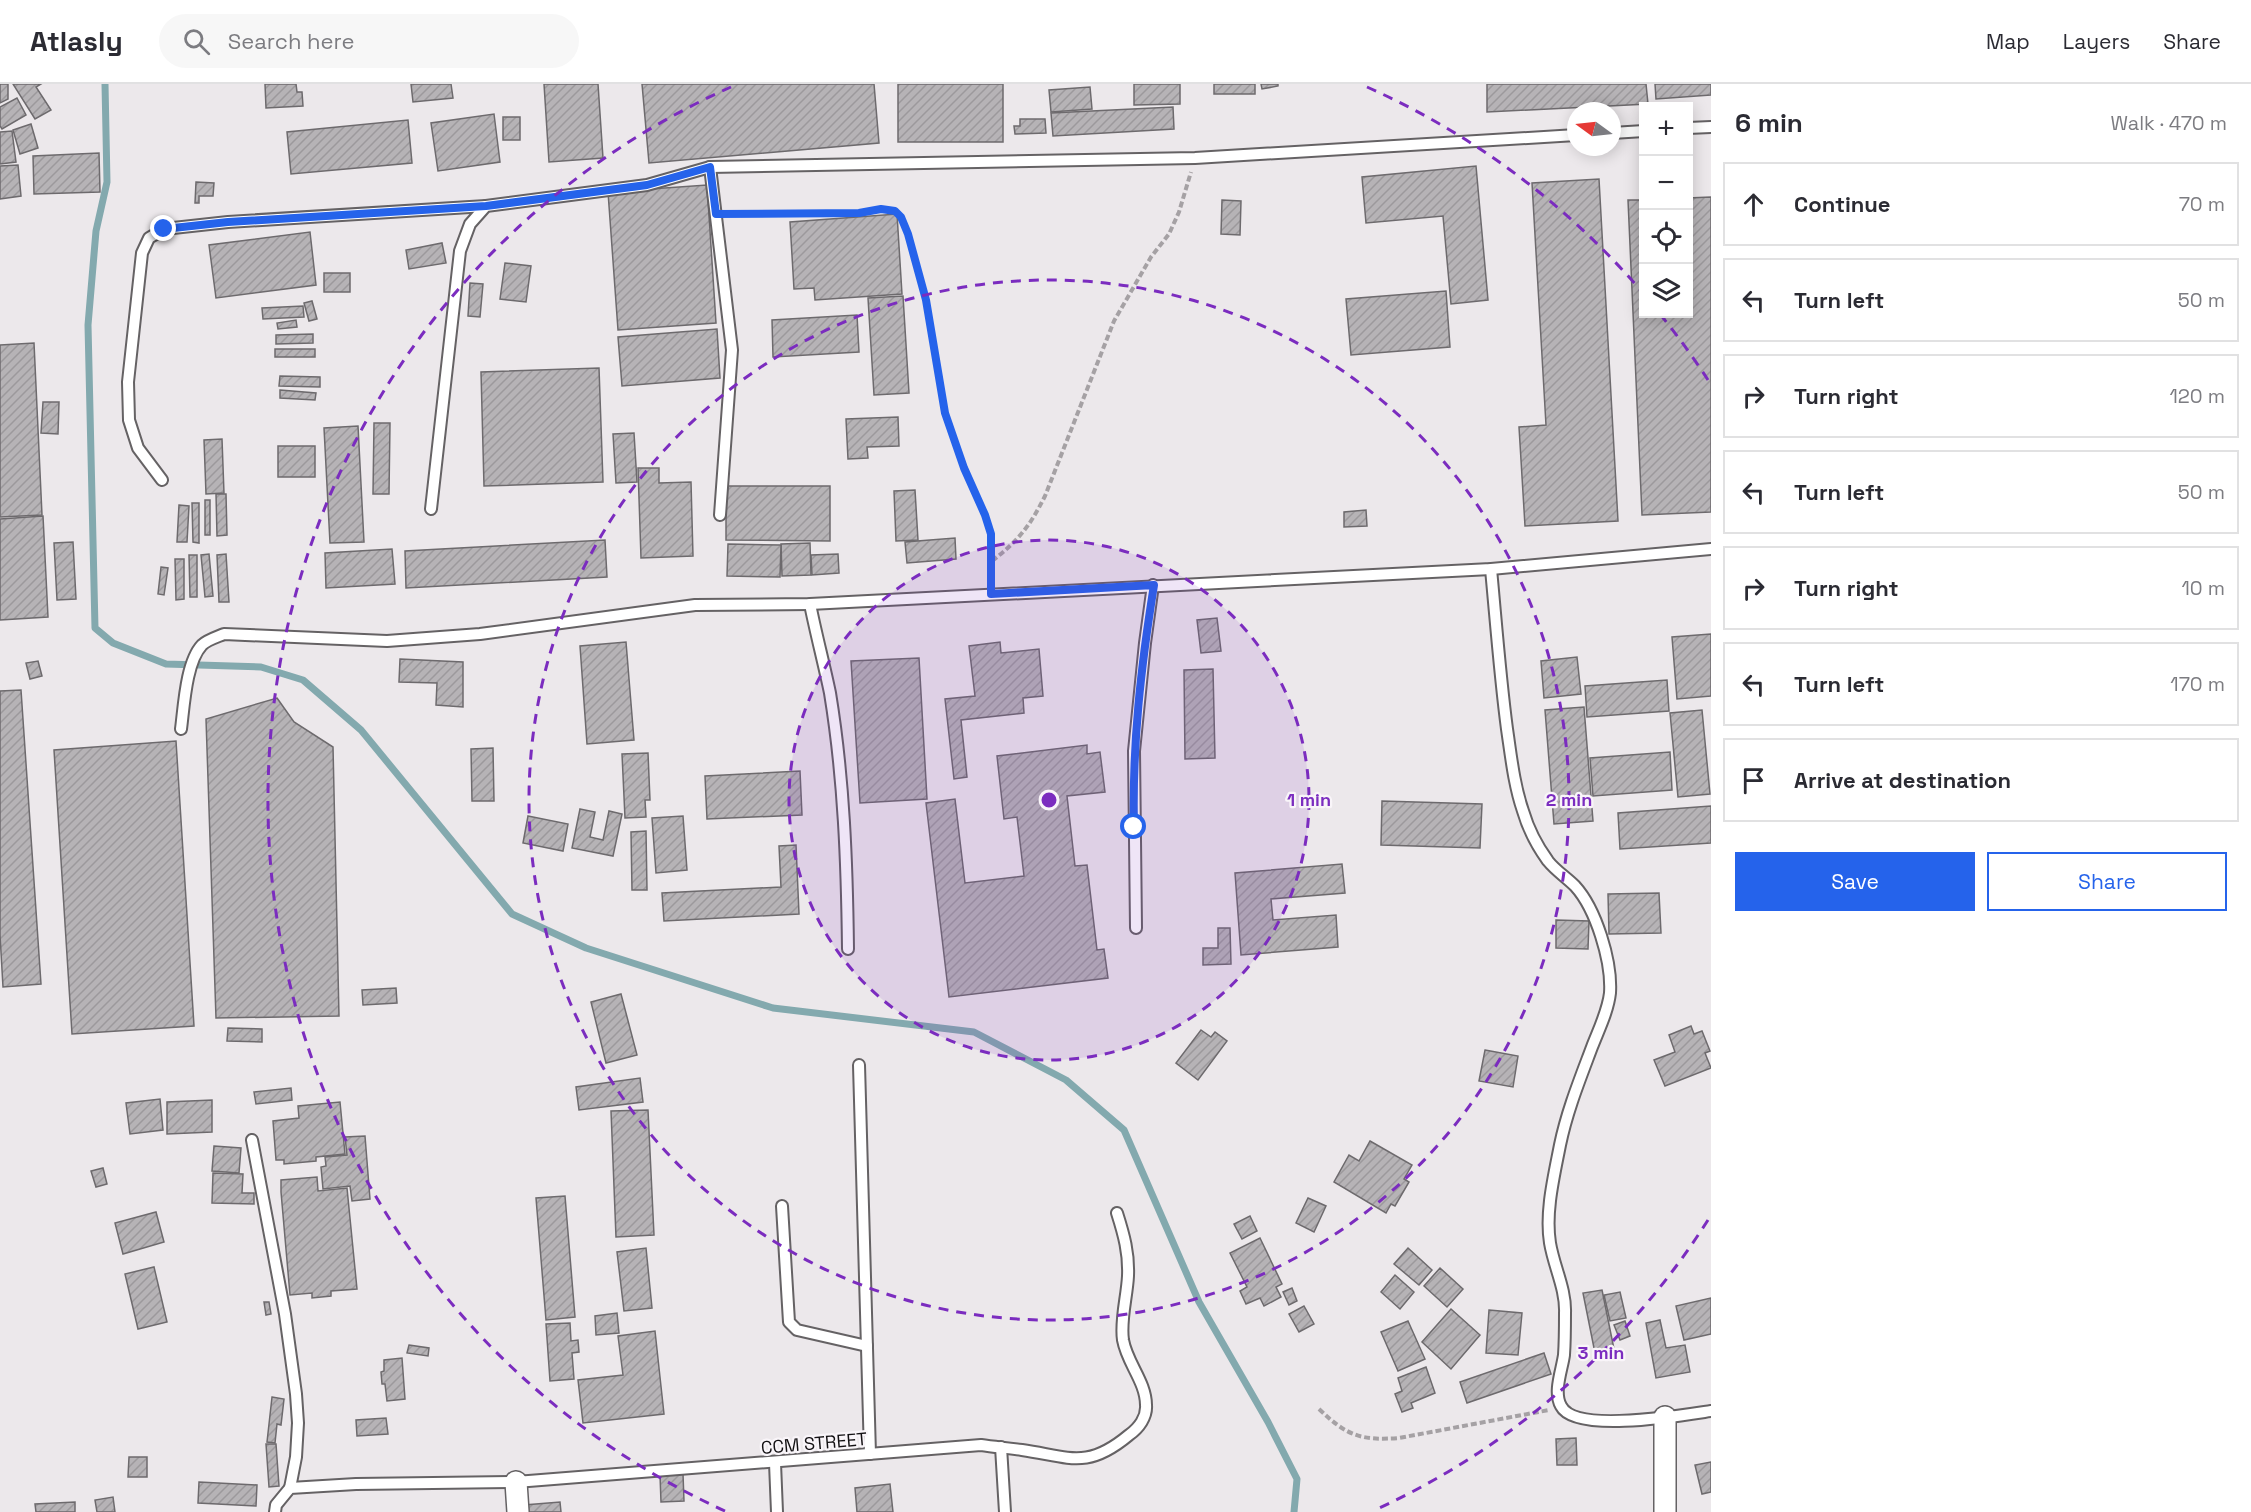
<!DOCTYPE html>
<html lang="en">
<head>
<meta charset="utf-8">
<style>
  :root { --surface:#fff; --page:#f7f7f7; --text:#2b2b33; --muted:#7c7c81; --line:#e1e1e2; --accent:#2563eb }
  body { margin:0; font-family:"Space Grotesk",sans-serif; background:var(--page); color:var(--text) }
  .controls { position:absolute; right:18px; top:18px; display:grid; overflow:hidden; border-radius:0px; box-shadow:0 3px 15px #0003 }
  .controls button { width:54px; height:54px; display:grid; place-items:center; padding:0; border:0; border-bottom:2px solid var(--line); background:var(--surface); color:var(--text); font:30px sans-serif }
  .compass { position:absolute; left:1567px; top:18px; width:54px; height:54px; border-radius:50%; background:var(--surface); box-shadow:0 3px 15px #0003; rotate:285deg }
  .stop { position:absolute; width:18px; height:18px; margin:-14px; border:4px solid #2563eb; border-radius:50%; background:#fff }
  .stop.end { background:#2563eb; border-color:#fff; box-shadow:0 2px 6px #0008 }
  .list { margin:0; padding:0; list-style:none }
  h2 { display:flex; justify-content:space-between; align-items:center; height:78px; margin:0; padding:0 24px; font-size:26px }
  h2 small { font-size:20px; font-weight:400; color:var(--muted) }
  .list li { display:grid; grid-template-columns:39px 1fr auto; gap:18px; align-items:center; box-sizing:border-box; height:84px; margin:0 12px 12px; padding:0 12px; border:2px solid var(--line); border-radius:0px }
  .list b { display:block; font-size:22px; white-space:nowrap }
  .list em { font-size:20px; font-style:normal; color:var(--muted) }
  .actions { display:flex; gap:12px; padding:18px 24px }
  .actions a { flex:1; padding:14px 0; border:2px solid var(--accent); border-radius:0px; text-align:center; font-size:21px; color:var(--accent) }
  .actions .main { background:var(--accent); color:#fff }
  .icon { flex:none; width:33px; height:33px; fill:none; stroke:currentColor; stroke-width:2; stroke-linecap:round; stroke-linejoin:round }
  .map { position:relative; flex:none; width:1711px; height:1428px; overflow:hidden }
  header { display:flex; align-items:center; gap:36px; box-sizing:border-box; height:84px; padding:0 30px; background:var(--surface); border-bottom:2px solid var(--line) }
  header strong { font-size:28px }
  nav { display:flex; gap:33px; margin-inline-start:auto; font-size:21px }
  .search { width:420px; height:54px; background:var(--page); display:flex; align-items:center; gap:15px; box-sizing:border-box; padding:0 21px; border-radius:33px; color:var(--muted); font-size:22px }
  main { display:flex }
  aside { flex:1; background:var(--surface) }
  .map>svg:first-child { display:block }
</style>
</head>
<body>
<header>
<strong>Atlasly</strong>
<div class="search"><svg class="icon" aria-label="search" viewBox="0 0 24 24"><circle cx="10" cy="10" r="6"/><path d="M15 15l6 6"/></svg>Search here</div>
<nav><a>Map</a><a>Layers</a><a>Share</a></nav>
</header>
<main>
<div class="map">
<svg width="1711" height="1428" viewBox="0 0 1711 1428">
  <defs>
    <pattern id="building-hatch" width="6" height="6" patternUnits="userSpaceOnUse" patternTransform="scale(1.5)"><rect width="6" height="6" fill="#b6b3b6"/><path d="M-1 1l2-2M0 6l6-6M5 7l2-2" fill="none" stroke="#9c999c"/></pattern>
  </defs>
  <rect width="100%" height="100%" fill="#ece8eb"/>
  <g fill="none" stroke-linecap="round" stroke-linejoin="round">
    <path stroke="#83a9ae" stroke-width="7" d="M105,0L107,98L96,147L88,241L95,544L113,559L166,580L261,583L303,596L361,646L512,830L586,864L773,924L974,948L1066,996L1124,1046L1199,1218L1268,1338L1297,1395L1294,1428"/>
  </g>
  <g fill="url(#building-hatch)" stroke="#6d6a6d" stroke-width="1.5">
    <path d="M0,0H8V15L0,19Z"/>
    <path d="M13,0H41L36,3L51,26L35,35Z"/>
    <path d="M265,0H296L297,8H302L303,22L266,24Z"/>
    <path d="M411,0H451L453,14L413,18Z"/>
    <path d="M544,0H598L603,74L549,78Z"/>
    <path d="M642,0H874L879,59L649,79Z"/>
    <rect x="898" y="0" width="105" height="58"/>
    <path d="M1134,0H1180V20L1134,21Z"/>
    <rect x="1214" y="0" width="41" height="10"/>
    <path d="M1261,0H1278V2L1262,5Z"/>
    <path d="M1487,0H1646L1648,20L1487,28Z"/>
    <path d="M1655,0H1711V11L1656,15Z"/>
    <path d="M1090,3L1092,25L1051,28L1049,6Z"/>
    <path d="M17,14L26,31L2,45L0,42V23Z"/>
    <path d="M1173,23L1174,45L1053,52L1051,29Z"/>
    <path d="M494,30L500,78L438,87L431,39Z"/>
    <rect x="503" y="33" width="17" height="23"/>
    <path d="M1020,35H1045L1046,49L1015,50L1014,42H1020Z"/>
    <path d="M408,36L412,79L291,90L287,48Z"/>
    <path d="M31,40L38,64L20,70L13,46Z"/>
    <path d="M12,47L16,78L0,80V48Z"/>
    <path d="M99,69L100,108L34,110L33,72Z"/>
    <path d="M18,81L21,112L0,115V82Z"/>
    <path d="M1476,82L1488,216L1451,220L1443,132L1366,139L1362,93Z"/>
    <path d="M1599,95L1618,437L1525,442L1519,343L1546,341L1532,99Z"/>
    <path d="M196,98L214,99L213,112H199V119H195Z"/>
    <path d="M707,101L716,239L618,246L608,108Z"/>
    <path d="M1711,113V428L1642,431L1628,116H1644V230H1688V114Z"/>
    <path d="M1222,116L1241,117L1240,151L1221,150Z"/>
    <path d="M897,130L902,210L815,216L814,204L794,205L790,138Z"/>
    <path d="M310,148L316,201L216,214L209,161Z"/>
    <path d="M442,159L446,179L409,185L406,166Z"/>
    <path d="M505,179L531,182L526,218L500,215Z"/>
    <rect x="324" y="189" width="26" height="19"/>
    <path d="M470,199L483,200L480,233L468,232Z"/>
    <path d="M1446,207L1450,263L1351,271L1346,215Z"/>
    <path d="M903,212L909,309L874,311L868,214Z"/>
    <path d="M312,217L317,235L309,237L304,219Z"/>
    <path d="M303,222L304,233L263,235L262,224Z"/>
    <path d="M857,231L859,268L773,273L772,236Z"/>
    <path d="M296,236L297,243L278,245L277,239Z"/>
    <path d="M717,245L720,294L622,302L618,253Z"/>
    <path d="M313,250V259L276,260V251Z"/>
    <path d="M34,259L42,431L0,433V261Z"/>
    <rect x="275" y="265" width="40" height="8"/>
    <path d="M599,284L603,398L484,402L481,288Z"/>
    <path d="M280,292L320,293V303L279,302Z"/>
    <path d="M280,306L316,309L315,316L280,314Z"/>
    <path d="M43,318H59L58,350L41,349Z"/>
    <path d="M898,333L899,362L867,363L868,374L848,375L846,335Z"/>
    <path d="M374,339H390L389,410H373Z"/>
    <path d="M358,342L364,458L330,459L324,344Z"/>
    <path d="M634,349L637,398L616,399L613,350Z"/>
    <path d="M222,355L224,409L206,410L204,356Z"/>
    <rect x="278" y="362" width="37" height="31"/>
    <path d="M638,384H659V399L691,398L693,472L641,474Z"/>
    <path d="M726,402H830V457L726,456Z"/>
    <path d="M915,406L918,456L896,457L894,407Z"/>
    <path d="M216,410H226L227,451L217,452Z"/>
    <rect x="205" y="416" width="5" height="35"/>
    <path d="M192,419H199V459L193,458Z"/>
    <path d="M179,421L189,422L187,458H177Z"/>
    <path d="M1366,426L1367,442L1344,443V428Z"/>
    <path d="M43,432L48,533L0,536V435Z"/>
    <path d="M955,454L956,475L907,479L905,458Z"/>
    <path d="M605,456L607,493L406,504L405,467Z"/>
    <path d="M73,458L76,515L57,516L54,459Z"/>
    <path d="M810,459L811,491L782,492L781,460Z"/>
    <path d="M728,460L781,461L780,493L727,492Z"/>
    <path d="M392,465L395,500L326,504L325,469Z"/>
    <path d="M209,470L213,512L205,513L201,471Z"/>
    <path d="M226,470L229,518H219L217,471Z"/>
    <path d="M838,470L839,489L812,491L811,471Z"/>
    <path d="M189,471H197V513H190Z"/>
    <path d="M175,475H184V515L176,516Z"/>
    <path d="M161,483L168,484L164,511L158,510Z"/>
    <path d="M1217,534L1221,567L1201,569L1197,536Z"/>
    <path d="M1711,550V612L1677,615L1672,553Z"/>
    <path d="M626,558L634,656L587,660L580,562Z"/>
    <path d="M1000,558L1001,569L1039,565L1043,612L1023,614L1024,629L961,636L967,693L954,695L945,615L975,612L969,562Z"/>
    <path d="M1577,573L1581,610L1544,614L1541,577Z"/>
    <path d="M919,574L927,715L860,719L851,577Z"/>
    <path d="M400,575L463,578V623L436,621L437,599L399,598Z"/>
    <path d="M38,577L42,592L30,595L26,579Z"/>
    <path d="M1213,585L1215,674L1185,675L1184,586Z"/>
    <path d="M1667,596L1669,627L1587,633L1585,602Z"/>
    <path d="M21,606L41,900L3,903L0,851V607Z"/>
    <path d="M277,614L294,638L333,663L339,932L216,934L206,635Z"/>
    <path d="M1584,623L1593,737L1554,740L1545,626Z"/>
    <path d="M1702,626L1710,710L1678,713L1670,629Z"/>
    <path d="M176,657L194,942L72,950L54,666Z"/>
    <path d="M1087,661V670L1100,668L1105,708L1067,712L1075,782L1087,781L1097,866L1104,865L1108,894L949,913L926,719L955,715L965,799L1024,792L1017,733L1004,735L997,672Z"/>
    <path d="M493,664L494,717H472L471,665Z"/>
    <path d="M1670,668L1672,706L1593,712L1590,674Z"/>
    <path d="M648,669L650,716H645L646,733L625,734L622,670Z"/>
    <path d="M800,687L802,731L707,735L705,692Z"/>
    <path d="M1382,717L1482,720L1480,764L1381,761Z"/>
    <path d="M1711,722V759L1620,765L1618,729Z"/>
    <path d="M580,725L595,728L590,753L603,756L609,727L622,730L613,772L572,764Z"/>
    <path d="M528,732L568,740L563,767L523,759Z"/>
    <path d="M683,732L687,786L656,789L652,734Z"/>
    <path d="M646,747L647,806H632L631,748Z"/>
    <path d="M796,761L799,830L664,837L662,809L781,803L779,762Z"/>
    <path d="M1342,780L1345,809L1271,815L1273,836L1336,831L1338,863L1241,871L1235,789Z"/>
    <path d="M1659,809L1661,849L1609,850L1608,810Z"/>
    <path d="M1556,836L1589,837L1588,865L1556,864Z"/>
    <path d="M1218,844H1230L1231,880L1203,881V864H1218Z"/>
    <path d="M396,904L397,919L363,921L362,906Z"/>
    <path d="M621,910L637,971L606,979L591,918Z"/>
    <path d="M1691,942L1694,950L1702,947L1710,967L1705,969L1711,984L1665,1002L1654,976L1675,968L1669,951Z"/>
    <path d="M228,944L262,945V958L227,957Z"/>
    <path d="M1201,946L1211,953L1215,948L1227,957L1198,996L1176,979Z"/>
    <path d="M1485,966L1518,972L1513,1003L1479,997Z"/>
    <path d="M640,994L643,1018L579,1026L576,1003Z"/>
    <path d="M291,1004L292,1016L256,1020L254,1008Z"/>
    <path d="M160,1015L163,1046L130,1050L126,1019Z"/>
    <path d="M212,1016V1048L167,1050V1018Z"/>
    <path d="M340,1018L345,1070L316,1073V1077L284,1080V1076H276L273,1037L299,1034L298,1022Z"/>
    <path d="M648,1026L654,1151L616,1153L611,1027Z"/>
    <path d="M365,1052L370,1115L352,1117L350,1102L323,1105L321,1083L326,1082L325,1073L347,1071L345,1053Z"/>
    <path d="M1370,1057L1412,1081L1404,1095L1409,1098L1395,1122L1391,1120L1386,1129L1334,1098L1349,1071L1359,1077Z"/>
    <path d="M214,1062L241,1064L239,1089L212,1087Z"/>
    <path d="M103,1084L107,1100L96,1103L91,1087Z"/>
    <path d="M213,1089L243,1090L242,1109H254V1120L212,1119Z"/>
    <path d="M317,1093L318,1107L347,1104L357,1205L331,1207V1212L312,1214V1209L290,1211L281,1108V1096Z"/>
    <path d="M565,1112L575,1233L546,1236L536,1114Z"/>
    <path d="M1308,1114L1326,1122L1314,1148L1296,1139Z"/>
    <path d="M156,1128L164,1158L123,1170L115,1139Z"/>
    <path d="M1250,1132L1257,1147L1242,1155L1234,1140Z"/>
    <path d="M1260,1154L1282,1200L1276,1203L1281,1213L1264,1222L1260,1214L1246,1220L1240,1207L1247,1203L1230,1169Z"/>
    <path d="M646,1164L652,1224L624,1227L617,1168Z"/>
    <path d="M1408,1164L1432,1186L1419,1201L1394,1180Z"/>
    <path d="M154,1183L167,1238L138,1245L125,1190Z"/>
    <path d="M1440,1184L1463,1205L1447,1223L1424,1202Z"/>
    <path d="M1395,1191L1414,1208L1400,1225L1381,1208Z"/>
    <path d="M1292,1204L1297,1217L1289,1221L1283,1208Z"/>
    <path d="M1602,1206L1614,1265L1595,1269L1583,1209Z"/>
    <path d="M1620,1208L1626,1234L1610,1237L1604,1211Z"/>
    <path d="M1711,1214V1250L1684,1256L1676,1222Z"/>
    <path d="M264,1218H269L271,1230L266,1231Z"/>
    <path d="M1304,1222L1314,1240L1299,1248L1289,1230Z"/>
    <path d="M1451,1225L1480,1251L1451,1285L1422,1258Z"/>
    <path d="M1489,1226L1522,1229L1518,1271L1486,1269Z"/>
    <path d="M617,1229L619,1249L596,1251L595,1232Z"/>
    <path d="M1660,1236L1666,1264L1685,1261L1690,1288L1656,1294L1646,1239Z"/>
    <path d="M1408,1237L1425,1275L1398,1287L1381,1248Z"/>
    <path d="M1625,1237L1630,1252L1620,1256L1614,1241Z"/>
    <path d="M570,1239L571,1257L578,1256L579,1268L572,1269L574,1295L550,1297L546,1240Z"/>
    <path d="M655,1247L664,1330L583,1339L578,1296L623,1291L618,1252Z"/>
    <path d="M409,1261L429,1264L428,1272L407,1269Z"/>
    <path d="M1544,1269L1551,1290L1467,1319L1460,1298Z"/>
    <path d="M402,1274L405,1315L387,1317L385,1300H382L381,1288L384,1287V1276Z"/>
    <path d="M1426,1283L1435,1309L1411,1319L1413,1324L1402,1328L1395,1310L1402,1307L1398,1294Z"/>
    <path d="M272,1313L284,1315L281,1341L277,1340L275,1359L267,1358Z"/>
    <path d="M386,1334L388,1350L357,1352L356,1336Z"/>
    <path d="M1576,1354L1577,1381H1557L1556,1355Z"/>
    <path d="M266,1360H276L279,1402L269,1403Z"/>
    <path d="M129,1373H147V1393H128Z"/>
    <path d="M1711,1378V1408L1702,1410L1695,1381Z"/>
    <path d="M683,1390L684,1417L661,1418L660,1391Z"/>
    <path d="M199,1398L257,1401L256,1422L198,1419Z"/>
    <path d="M890,1400L893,1428H857L855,1404Z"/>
    <path d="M113,1413L115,1428H97L95,1416Z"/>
    <path d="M75,1418V1428H36L35,1420Z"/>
    <path d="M560,1418L561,1428H524V1421Z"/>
  </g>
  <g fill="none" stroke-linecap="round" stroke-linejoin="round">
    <g stroke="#656264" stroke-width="14">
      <g id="service">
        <path d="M1688,44L1711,43"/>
        <path d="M1612,49L1644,47"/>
        <path d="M710,83L732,266L720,431"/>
        <path d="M162,396L138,364L129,336L128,298L142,169L149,154L164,145L228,138L486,122"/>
        <path d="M431,425L460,167L470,140L486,122L647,101L710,83L1195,74L1576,51"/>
        <path d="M1491,485C1496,538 1500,592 1507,645C1511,672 1514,701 1523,727C1528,744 1537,762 1548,777C1556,787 1566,793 1575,802C1596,825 1612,877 1610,909C1608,927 1599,945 1592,963C1580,995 1567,1027 1560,1061C1554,1092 1545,1128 1550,1159C1554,1183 1566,1205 1565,1229C1565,1243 1565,1257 1564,1271C1562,1286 1553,1308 1561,1322C1575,1350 1684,1331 1711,1327"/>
        <path d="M810,520C816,550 824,580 830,609C844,694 847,780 848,865"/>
        <path d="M181,645C184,622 186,578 202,561C207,556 217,553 224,550L387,557L480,550L695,521L810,520L1491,485L1711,465"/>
        <path d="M1136,844L1134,667L1145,559L1153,501"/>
        <path d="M859,981L870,1370"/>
        <path d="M252,1056L285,1230L296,1310L298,1339L296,1373L290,1404"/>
        <path d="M782,1122L789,1238L797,1246L867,1262"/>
        <path d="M1001,1363L1005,1428"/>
        <path d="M775,1379L777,1428"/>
        <path d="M275,1428L276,1421L290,1404L356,1400L516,1398L981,1361C994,1363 1008,1364 1022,1366C1070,1373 1087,1386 1129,1351C1139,1344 1147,1333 1146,1321C1146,1298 1127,1279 1123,1256C1120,1236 1127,1213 1128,1192C1129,1169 1124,1151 1117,1129"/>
      </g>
    </g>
    <g stroke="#656264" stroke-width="24">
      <g id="minor">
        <path d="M1665,1333V1428"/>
        <path d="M516,1398L518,1428"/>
      </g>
    </g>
    <g stroke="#a5a1a4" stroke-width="4" stroke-dasharray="6 3" stroke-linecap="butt">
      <path d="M729,130L859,129L881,125L895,127L899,129L908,150L926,216L945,329L964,384L985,431L991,450V498"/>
      <path d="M992,477C1019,456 1030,442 1045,412L1114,237L1151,173L1169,150L1179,128L1191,88"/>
      <path d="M1319,1325C1346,1351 1360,1357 1399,1354L1549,1326"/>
    </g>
    <use href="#service" stroke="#fff" stroke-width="10"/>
    <use href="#minor" stroke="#fff" stroke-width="21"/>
  </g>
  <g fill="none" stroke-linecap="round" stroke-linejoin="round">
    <path stroke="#2563eb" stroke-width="8" d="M164,145L228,138L486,122L647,101L710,83L716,130L859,129L881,125L895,127L901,133L908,150L926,216L945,329L964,384L985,431L991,450V510L1154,501C1141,582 1132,661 1134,743"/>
  </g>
  <circle cx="1049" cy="716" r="260" fill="#7b2cbf" fill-opacity=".12"/>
  <g fill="none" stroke="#7b2cbf" stroke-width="3" stroke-dasharray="10 8">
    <circle cx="1049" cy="716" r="260"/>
    <circle cx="1049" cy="716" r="520"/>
    <path d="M1708 1136A781 781 0 0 1 1373 1427M725 1427A781 781 0 0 1 731 3M1367 3A781 781 0 0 1 1643 209M1660 230A781 781 0 0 1 1708 296"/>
  </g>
  <g text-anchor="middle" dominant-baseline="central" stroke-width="4.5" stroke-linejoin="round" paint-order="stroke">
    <g font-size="18" fill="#131113" stroke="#f9f5f9">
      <text transform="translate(814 1359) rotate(-5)">CCM STREET</text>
    </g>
  </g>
  <circle cx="1049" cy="716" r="9" fill="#7b2cbf" stroke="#f9f5f9" stroke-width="3"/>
  <g font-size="18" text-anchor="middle" font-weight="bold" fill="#7b2cbf" stroke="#f9f5f9" stroke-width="4.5" stroke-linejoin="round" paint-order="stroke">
    <text x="1309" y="722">1 min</text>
    <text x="1569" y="722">2 min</text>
    <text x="1601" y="1275">3 min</text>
  </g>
</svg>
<div class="controls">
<button>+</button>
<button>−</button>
<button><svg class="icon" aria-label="locate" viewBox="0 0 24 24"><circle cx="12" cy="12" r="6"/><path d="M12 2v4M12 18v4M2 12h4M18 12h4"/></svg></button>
<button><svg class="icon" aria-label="layers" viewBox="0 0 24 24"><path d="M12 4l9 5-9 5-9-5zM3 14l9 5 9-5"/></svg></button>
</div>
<svg class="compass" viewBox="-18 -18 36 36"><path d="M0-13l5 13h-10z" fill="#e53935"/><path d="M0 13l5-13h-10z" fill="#7c7c81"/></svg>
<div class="stop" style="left:1134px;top:743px"></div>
<div class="stop end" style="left:164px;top:145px"></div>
</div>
<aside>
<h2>6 min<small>Walk · 470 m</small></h2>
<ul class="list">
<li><svg class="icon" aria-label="ahead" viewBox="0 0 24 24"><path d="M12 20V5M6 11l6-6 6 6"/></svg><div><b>Continue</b></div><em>70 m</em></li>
<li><svg class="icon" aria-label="left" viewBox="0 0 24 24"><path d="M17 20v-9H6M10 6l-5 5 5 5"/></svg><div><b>Turn left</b></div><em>50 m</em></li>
<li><svg class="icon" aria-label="right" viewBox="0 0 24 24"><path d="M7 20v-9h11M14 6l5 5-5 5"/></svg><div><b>Turn right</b></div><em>120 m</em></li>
<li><svg class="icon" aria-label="left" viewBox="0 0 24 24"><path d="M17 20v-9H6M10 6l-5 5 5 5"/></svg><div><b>Turn left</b></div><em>50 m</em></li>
<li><svg class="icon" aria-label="right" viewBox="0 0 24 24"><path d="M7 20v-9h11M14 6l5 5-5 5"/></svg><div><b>Turn right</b></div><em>10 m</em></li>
<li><svg class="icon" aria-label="left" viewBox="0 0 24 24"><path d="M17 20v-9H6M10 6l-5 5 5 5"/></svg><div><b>Turn left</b></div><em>170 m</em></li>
<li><svg class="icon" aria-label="arrive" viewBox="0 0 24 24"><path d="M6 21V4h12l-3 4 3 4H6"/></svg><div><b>Arrive at destination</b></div></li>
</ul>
<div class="actions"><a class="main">Save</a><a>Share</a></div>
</aside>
</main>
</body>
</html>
